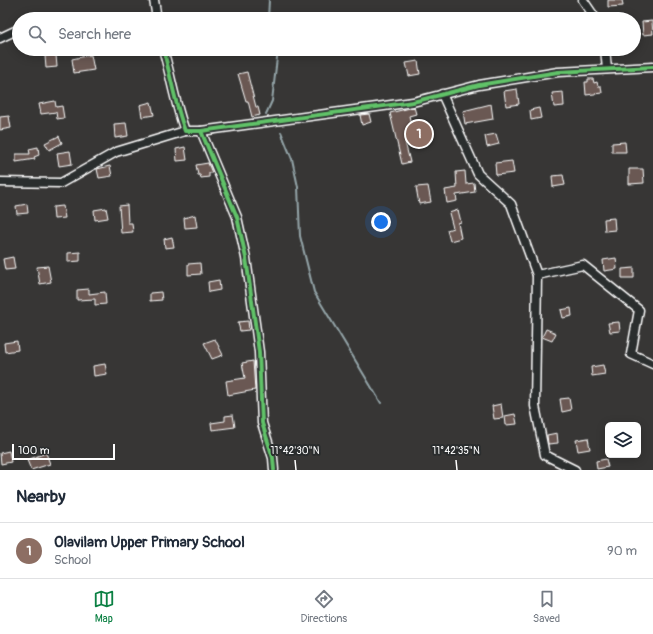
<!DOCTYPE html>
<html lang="en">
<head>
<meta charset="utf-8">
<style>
  :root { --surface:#fff; --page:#f2f2f3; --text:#1f2937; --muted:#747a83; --line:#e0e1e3; --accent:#0b8043 }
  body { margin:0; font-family:Pangolin,sans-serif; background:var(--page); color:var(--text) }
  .controls { position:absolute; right:12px; bottom:12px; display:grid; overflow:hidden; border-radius:6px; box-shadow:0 2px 10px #0003 }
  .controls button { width:36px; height:36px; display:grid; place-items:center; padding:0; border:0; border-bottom:1px solid var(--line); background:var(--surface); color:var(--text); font:20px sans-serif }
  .scale { position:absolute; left:12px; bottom:10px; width:103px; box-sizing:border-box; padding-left:4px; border:2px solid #fff; border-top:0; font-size:11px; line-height:14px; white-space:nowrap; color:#fff; -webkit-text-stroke:3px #2a2d2e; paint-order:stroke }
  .you { position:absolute; left:381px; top:222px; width:14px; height:14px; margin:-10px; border:3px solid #fff; border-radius:50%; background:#1a73e8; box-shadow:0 0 0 6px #1a73e833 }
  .badge { display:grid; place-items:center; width:26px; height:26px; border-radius:50%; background:var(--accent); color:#fff; font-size:13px; font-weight:700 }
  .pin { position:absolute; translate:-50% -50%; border:2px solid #fff; box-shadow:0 1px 4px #0006 }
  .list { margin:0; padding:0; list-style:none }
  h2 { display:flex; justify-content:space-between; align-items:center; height:52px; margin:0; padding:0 16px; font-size:17px }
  h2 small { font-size:13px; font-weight:400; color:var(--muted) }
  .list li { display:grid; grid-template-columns:26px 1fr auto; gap:12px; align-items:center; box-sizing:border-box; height:56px; padding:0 16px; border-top:1px solid var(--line) }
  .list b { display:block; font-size:15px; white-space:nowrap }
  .list p { margin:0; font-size:13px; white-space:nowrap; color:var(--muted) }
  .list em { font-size:13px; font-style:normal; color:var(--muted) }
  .icon { flex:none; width:22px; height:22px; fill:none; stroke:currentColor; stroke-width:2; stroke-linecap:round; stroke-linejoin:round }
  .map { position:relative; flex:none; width:653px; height:470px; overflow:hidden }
  .search { position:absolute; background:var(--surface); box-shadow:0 2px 10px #0003; left:12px; right:12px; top:12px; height:44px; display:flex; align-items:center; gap:10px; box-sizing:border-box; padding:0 14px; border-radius:22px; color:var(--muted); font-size:15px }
  .sheet { height:108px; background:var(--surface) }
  nav { display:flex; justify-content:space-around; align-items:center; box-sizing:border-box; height:56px; border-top:1px solid var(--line); background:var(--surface); font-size:11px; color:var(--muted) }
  nav a { display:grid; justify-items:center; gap:2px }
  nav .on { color:var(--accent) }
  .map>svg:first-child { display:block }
</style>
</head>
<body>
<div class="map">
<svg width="653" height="470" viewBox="0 0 653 470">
  <rect width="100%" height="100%" fill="#373635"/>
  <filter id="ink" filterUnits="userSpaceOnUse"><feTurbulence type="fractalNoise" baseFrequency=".025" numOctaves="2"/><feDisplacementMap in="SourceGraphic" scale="8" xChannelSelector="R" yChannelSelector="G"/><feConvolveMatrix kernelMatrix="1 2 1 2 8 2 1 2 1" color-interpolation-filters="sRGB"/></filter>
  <g filter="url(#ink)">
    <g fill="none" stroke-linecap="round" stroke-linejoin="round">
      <g stroke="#95a6aa" stroke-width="2">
        <path d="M268,19L269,0"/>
        <path d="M266,114L272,101L278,49"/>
        <path d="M281,132L292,159L298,187L300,236L314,292L381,403"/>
      </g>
    </g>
    <g fill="#6a5953" stroke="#fff">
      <path d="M608,0H622L623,6L608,7Z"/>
      <path d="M652,21L653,34L643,35L642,22Z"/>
      <path d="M56,55L57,67L46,68L45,56Z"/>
      <path d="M91,55L94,70L74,73L72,59Z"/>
      <path d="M418,61L420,74L409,76L406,63Z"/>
      <path d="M247,72L256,107H258L260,115L252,117L248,101H246L238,74Z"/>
      <path d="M588,79H593L594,83L597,82L598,86H601L602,93L586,95L585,82H588Z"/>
      <path d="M517,89L519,104L506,106L504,91Z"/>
      <path d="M563,92L564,106L554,107L552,93Z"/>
      <path d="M55,101L56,107L62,106L64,118L57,119L56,112L41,114L39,104Z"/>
      <path d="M151,102L154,115L142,117L140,105Z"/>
      <path d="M491,104L493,119L465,124L463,111Z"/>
      <path d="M414,107L416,114L409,116L415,139L405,142L410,162L402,164L390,113Z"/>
      <path d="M539,108L541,118L531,120L530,110Z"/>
      <path d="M369,114L371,122L362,125L360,115Z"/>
      <path d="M9,116L11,128L0,130V117Z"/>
      <path d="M126,123L128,136L115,138L114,124Z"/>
      <path d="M496,134L499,144L487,147L485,136Z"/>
      <path d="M59,136L62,143L49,150L45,143Z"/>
      <path d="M625,142L626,152H612V143Z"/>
      <path d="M38,147L39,155L34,157L35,159L16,162V154H30L29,149Z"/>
      <path d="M185,147L187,160L177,161L176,149Z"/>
      <path d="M70,151L72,164L59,166L57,153Z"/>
      <path d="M512,161L514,173L496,175L495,163Z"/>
      <path d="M208,163L212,173H209V177L201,178L200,175H198L196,165Z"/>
      <path d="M110,166L112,176L99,178L97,169Z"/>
      <path d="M629,169H643L644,183L629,184Z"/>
      <path d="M465,171L466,184L474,183L475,192L456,195L457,201L447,203L445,190L457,188L456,172Z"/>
      <path d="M563,175L565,185L553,187L552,176Z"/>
      <path d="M428,186L431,202L419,204L416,187Z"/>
      <path d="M27,204L28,213L17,214L16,206Z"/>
      <path d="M127,205L128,223H132L133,232L121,233L119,206Z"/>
      <path d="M63,206L65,218L54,219L53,207Z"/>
      <path d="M106,208L108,218L95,220L94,210Z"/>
      <path d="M458,210L461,222L458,223L461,238L450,241L447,230L453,228L449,213Z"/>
      <path d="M195,215L197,227L185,228L184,218Z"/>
      <path d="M614,218L615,230L605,231L604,219Z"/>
      <path d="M172,237L174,247L165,248L164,239Z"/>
      <path d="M80,252V261L68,262V253Z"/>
      <path d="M13,257L15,269L5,270L3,259Z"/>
      <path d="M616,258L617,269L604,271L603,260Z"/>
      <path d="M200,263L201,274L188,275V264Z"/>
      <path d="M48,266L51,282L40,284L37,267Z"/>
      <path d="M634,268V278H622V269Z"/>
      <path d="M219,280L220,290L209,292L208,282Z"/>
      <path d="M89,289V294L105,292L106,304L95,305V299L77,300V290Z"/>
      <path d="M161,292L162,300L150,301V293Z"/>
      <path d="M571,308L572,316L563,318L561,310Z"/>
      <path d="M248,321L249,330L240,331L238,322Z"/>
      <path d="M619,322L620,331L610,332L608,323Z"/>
      <path d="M546,329L556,333L552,341L542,337Z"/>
      <path d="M215,339L223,355L212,359L204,343Z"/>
      <path d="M17,341L18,350L5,352L4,343Z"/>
      <path d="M253,361L255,390L228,395L226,381L245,378L242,363Z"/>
      <path d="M105,364L107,374L94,376L93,366Z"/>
      <path d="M603,365L605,374L592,376L591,367Z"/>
      <path d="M569,398L571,410L562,412L560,399Z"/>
      <path d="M501,404L503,418L494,419L492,406Z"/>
      <path d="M515,414L517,424L506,425L505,416Z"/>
      <path d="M233,415L235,427L212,430L211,423L225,421V416Z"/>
      <path d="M557,433L558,443L548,444L547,435Z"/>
      <path d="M588,438L590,449L578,451L576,440Z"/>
      <path d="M9,451L11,462L1,464L0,453Z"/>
      <path d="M46,453L50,464L31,470L27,460Z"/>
      <path d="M606,459L608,467L597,469L596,461Z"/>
    </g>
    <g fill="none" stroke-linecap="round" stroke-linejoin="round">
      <g stroke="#fff" stroke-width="11">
        <g id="minor">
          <path d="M154,0L157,19"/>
          <path d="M583,0L596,19"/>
          <path d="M40,19L42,18"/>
          <path d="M0,38L19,29"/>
          <path d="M163,49C171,76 175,104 185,131H201L237,217L246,258L259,352L262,423L273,458L274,470"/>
          <path d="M605,49L607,69"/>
          <path d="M442,94L478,174L511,204L537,275L535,406L545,455L575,470"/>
          <path d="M201,131L413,102L479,85L558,72L653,67"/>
          <path d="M0,182L61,183L116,152L185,131"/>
          <path d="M537,275L583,265L639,310L631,354L653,364"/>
        </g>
      </g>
      <use href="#minor" stroke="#2a2d2e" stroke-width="8"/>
      <g stroke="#2a2d2e" stroke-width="6">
        <g id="cycleway">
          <path d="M163,49C171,76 175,104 185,131H201L237,217L246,258L259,352L262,423L273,458L274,470"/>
          <path d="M201,131L413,102L479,85L558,72L653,67"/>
        </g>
      </g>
      <use href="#cycleway" stroke="#61c268" stroke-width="4"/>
    </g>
  </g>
  <path fill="none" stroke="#fff" stroke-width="1.5" d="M295,460L296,470M456,460L457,470"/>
  <g font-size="10" text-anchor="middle" fill="#fff" stroke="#2a2d2e" stroke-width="4" stroke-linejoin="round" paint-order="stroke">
    <text x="295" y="454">11°42'30"N</text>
    <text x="456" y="454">11°42'35"N</text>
  </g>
</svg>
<div class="controls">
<button><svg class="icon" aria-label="layers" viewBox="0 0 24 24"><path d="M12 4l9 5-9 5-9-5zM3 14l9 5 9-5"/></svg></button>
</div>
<div class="scale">100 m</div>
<div class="you"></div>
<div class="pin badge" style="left:419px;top:134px;background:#8d6e63">1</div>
<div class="search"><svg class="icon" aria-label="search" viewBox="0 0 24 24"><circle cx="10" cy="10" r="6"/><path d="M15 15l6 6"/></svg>Search here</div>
</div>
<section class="sheet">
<h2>Nearby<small></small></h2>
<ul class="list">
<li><span class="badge" style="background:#8d6e63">1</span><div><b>Olavilam Upper Primary School</b><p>School</p></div><em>90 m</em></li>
</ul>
</section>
<nav>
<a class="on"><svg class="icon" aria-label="map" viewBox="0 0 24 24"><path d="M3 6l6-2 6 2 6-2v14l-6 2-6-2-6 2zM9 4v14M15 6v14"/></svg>Map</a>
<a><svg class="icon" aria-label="directions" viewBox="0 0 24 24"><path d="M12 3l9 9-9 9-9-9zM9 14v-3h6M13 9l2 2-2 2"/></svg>Directions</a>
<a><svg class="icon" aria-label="saved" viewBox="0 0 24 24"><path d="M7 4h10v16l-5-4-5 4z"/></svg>Saved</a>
</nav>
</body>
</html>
